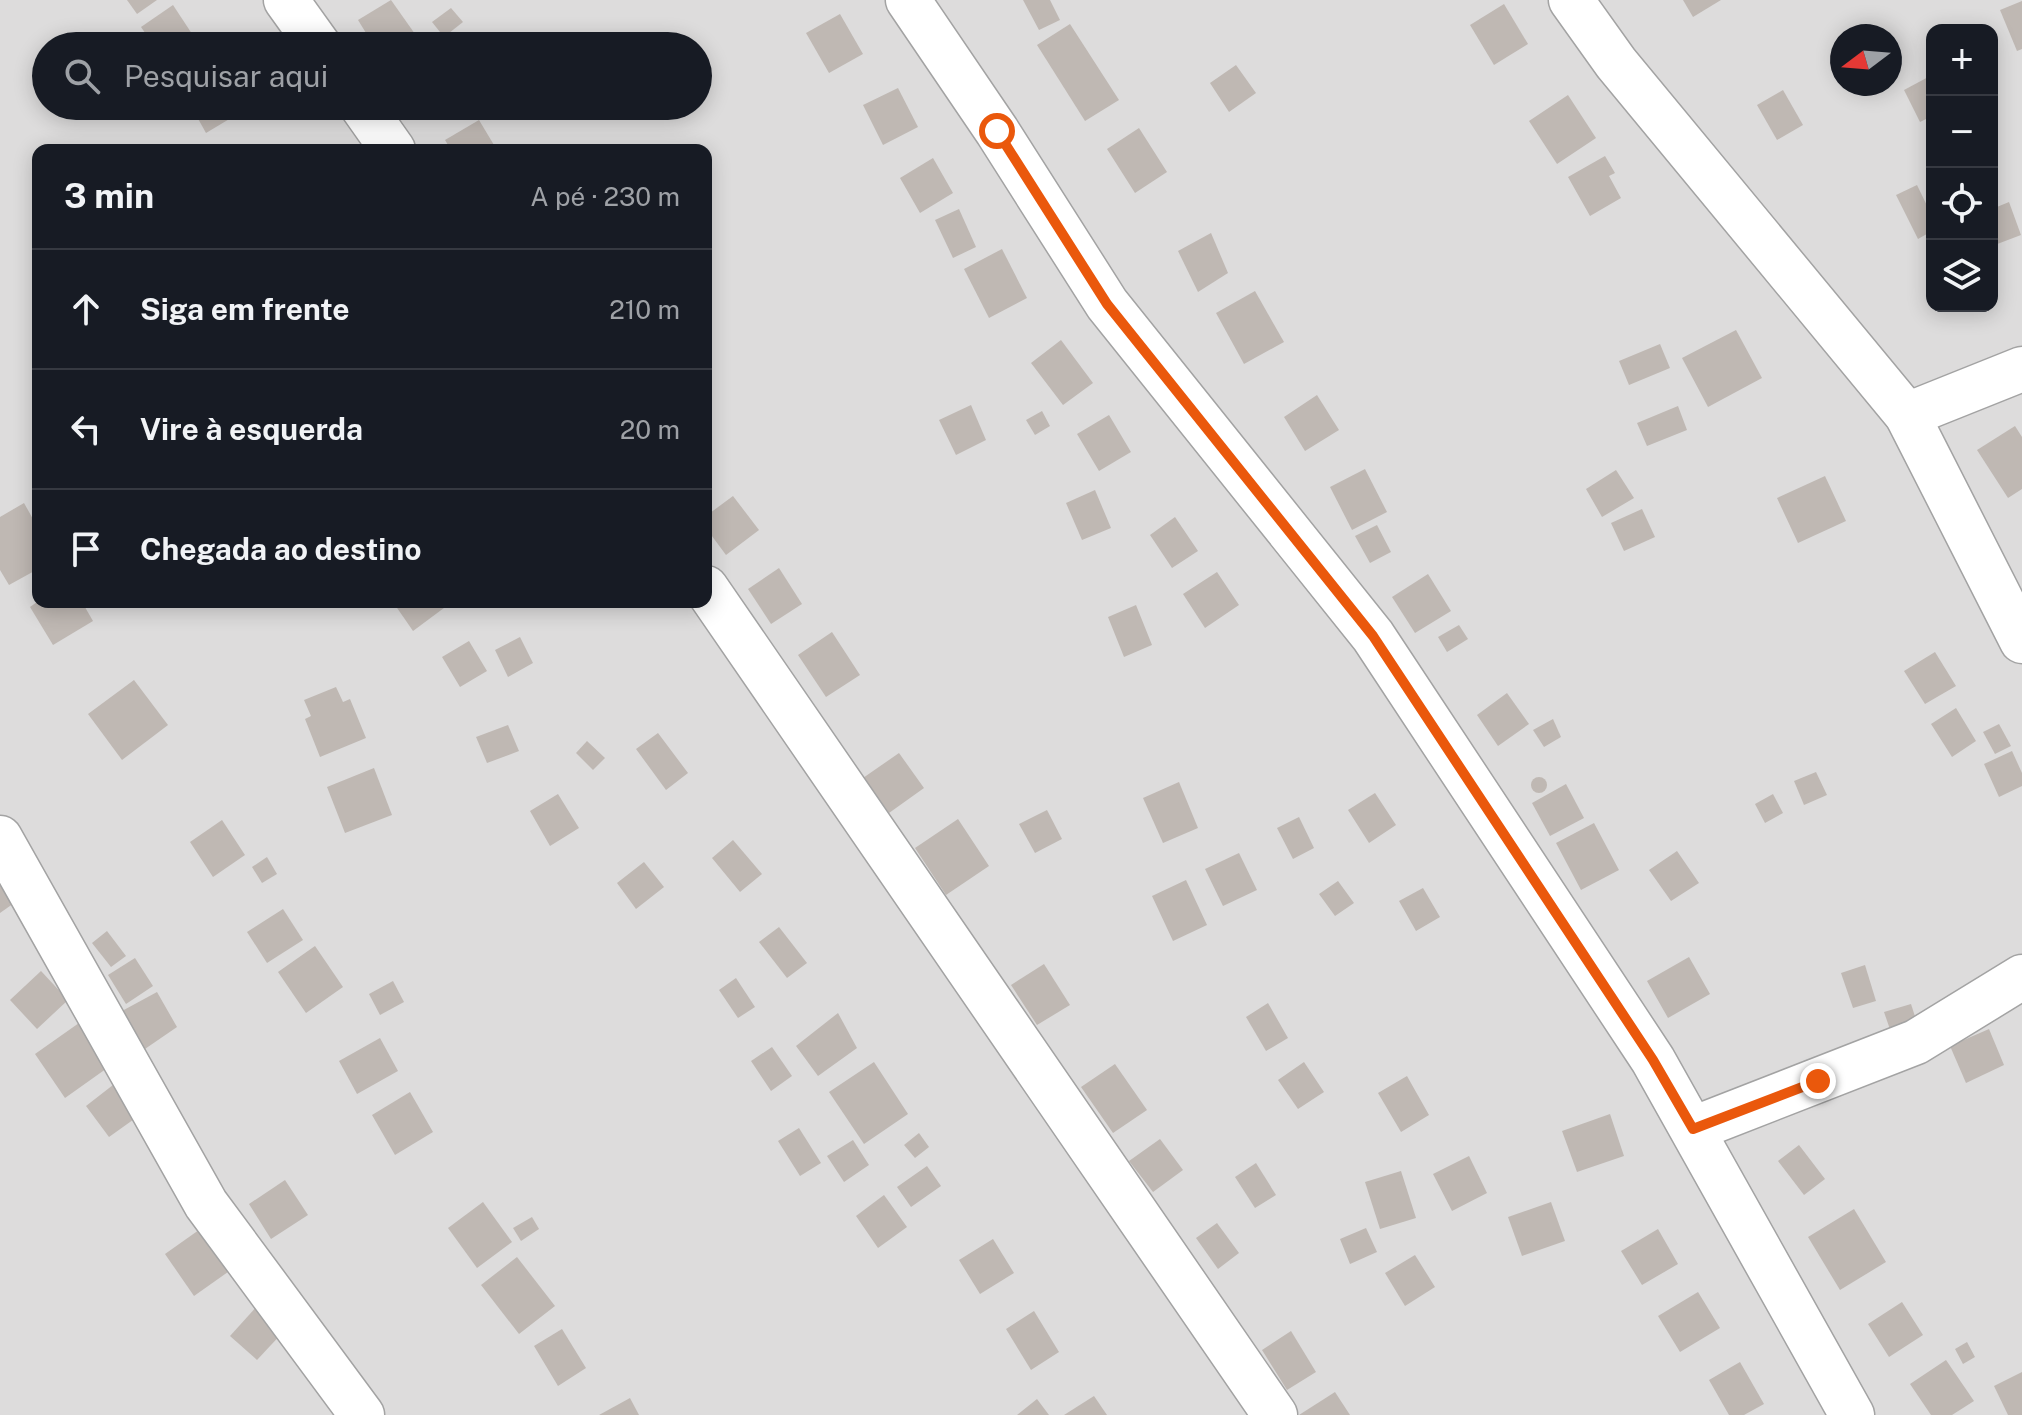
<!DOCTYPE html>
<html lang="pt">
<head>
<meta charset="utf-8">
<style>
  :root { --surface:#171b24; --page:#242831; --text:#f1f3f6; --muted:#9ea1a6; --line:#363941 }
  body { margin:0; font-family:"Public Sans",sans-serif; background:var(--page); color:var(--text) }
  .controls { position:absolute; right:24px; top:24px; display:grid; overflow:hidden; border-radius:16px; box-shadow:0 4px 20px #0003 }
  .controls button { width:72px; height:72px; display:grid; place-items:center; padding:0; border:0; border-bottom:2px solid var(--line); background:var(--surface); color:var(--text); font:40px sans-serif }
  .compass { position:absolute; left:1830px; top:24px; width:72px; height:72px; border-radius:50%; background:var(--surface); box-shadow:0 4px 20px #0003; rotate:254deg }
  .stop { position:absolute; width:24px; height:24px; margin:-18px; border:6px solid #ea580c; border-radius:50%; background:#fff }
  .stop.end { background:#ea580c; border-color:#fff; box-shadow:0 2px 8px #0008 }
  .list { margin:0; padding:0; list-style:none }
  h2 { display:flex; justify-content:space-between; align-items:center; height:104px; margin:0; padding:0 32px; font-size:34px }
  h2 small { font-size:26px; font-weight:400; color:var(--muted) }
  .list li { display:grid; grid-template-columns:52px 1fr auto; gap:24px; align-items:center; box-sizing:border-box; height:120px; padding:0 32px; border-top:2px solid var(--line) }
  .list b { display:block; font-size:30px; white-space:nowrap }
  .list em { font-size:26px; font-style:normal; color:var(--muted) }
  .icon { flex:none; width:44px; height:44px; fill:none; stroke:currentColor; stroke-width:2; stroke-linecap:round; stroke-linejoin:round }
  .map { position:relative; flex:none; width:2022px; height:1415px; overflow:hidden }
  .search { position:absolute; background:var(--surface); box-shadow:0 4px 20px #0003; left:32px; top:32px; width:680px; height:88px; display:flex; align-items:center; gap:20px; box-sizing:border-box; padding:0 28px; border-radius:44px; color:var(--muted); font-size:30px }
  .panel { position:absolute; background:var(--surface); box-shadow:0 4px 20px #0003; left:32px; top:144px; width:680px; height:464px; border-radius:16px }
  .map>svg:first-child { display:block }
</style>
</head>
<body>
<div class="map">
<svg width="2022" height="1415" viewBox="0 0 2022 1415">
  <rect width="100%" height="100%" fill="#efece6"/>
  <path fill="#dddcdc" fill-rule="evenodd" d="M0,0H2022V1415H0ZM1932,30H1992V306H1932ZM1842,36H1890V84H1842ZM46,46H698V106H46ZM38,150H706V602H38Z"/>
  <g fill="#bfb8b3">
    <path d="M127,0H157L137,14Z"/>
    <path d="M391,0L415,34L395,46H374L358,20Z"/>
    <path d="M1023,0H1050L1060,20L1039,30Z"/>
    <path d="M1683,0H1721L1693,17Z"/>
    <path d="M2022,1V49L2017,51L2000,10Z"/>
    <path d="M1504,4L1528,44L1494,65L1470,25Z"/>
    <path d="M173,5L200,46H154L141,27Z"/>
    <path d="M451,8L463,22L444,37L432,22Z"/>
    <path d="M840,14L863,54L829,73L806,33Z"/>
    <path d="M1070,24L1119,100L1085,121L1037,45Z"/>
    <path d="M1236,65L1256,93L1229,112L1210,83Z"/>
    <path d="M1932,75V116L1920,122L1904,90Z"/>
    <path d="M898,88L918,127L883,145L863,105Z"/>
    <path d="M1783,90L1803,125L1777,140L1757,105Z"/>
    <path d="M1568,95L1596,138L1557,164L1529,121Z"/>
    <path d="M191,106H238L241,112L206,133Z"/>
    <path d="M479,120L497,150H451L445,140Z"/>
    <path d="M1139,128L1167,172L1135,193L1107,149Z"/>
    <path d="M1605,156L1615,173L1609,176L1621,198L1590,216L1568,177Z"/>
    <path d="M933,158L953,193L920,213L900,178Z"/>
    <path d="M1917,185L1932,216V231L1918,239L1896,195Z"/>
    <path d="M2009,202L2021,235L1992,246V209Z"/>
    <path d="M959,209L976,247L953,258L935,220Z"/>
    <path d="M1211,233L1228,273L1198,292L1178,251Z"/>
    <path d="M1002,249L1027,298L989,318L964,269Z"/>
    <path d="M1255,291L1284,342L1244,364L1216,313Z"/>
    <path d="M1736,330L1762,378L1708,407L1682,358Z"/>
    <path d="M1061,340L1093,383L1063,405L1031,363Z"/>
    <path d="M1660,344L1670,368L1629,385L1619,361Z"/>
    <path d="M1317,395L1339,430L1305,451L1284,417Z"/>
    <path d="M971,405L986,440L956,455L939,420Z"/>
    <path d="M1678,406L1687,430L1647,446L1637,423Z"/>
    <path d="M1042,411L1050,426L1035,435L1026,420Z"/>
    <path d="M1109,415L1131,452L1099,471L1077,434Z"/>
    <path d="M2015,426L2022,437V489L2008,498L1977,450Z"/>
    <path d="M1365,469L1387,512L1352,530L1330,487Z"/>
    <path d="M1616,470L1634,498L1602,517L1586,489Z"/>
    <path d="M1825,476L1846,521L1798,543L1777,498Z"/>
    <path d="M1095,490L1111,528L1082,540L1066,503Z"/>
    <path d="M733,496L759,530L726,555L706,528V516Z"/>
    <path d="M24,503L38,528V569L9,585L0,570V517Z"/>
    <path d="M1642,509L1655,537L1624,551L1611,523Z"/>
    <path d="M1175,517L1198,551L1172,568L1150,535Z"/>
    <path d="M1377,525L1391,552L1370,563L1355,536Z"/>
    <path d="M779,568L802,604L771,624L748,589Z"/>
    <path d="M1217,572L1239,605L1205,628L1183,594Z"/>
    <path d="M1428,574L1451,611L1415,633L1392,597Z"/>
    <path d="M37,602H82L93,621L53,645L30,607Z"/>
    <path d="M393,602H452L413,631Z"/>
    <path d="M1136,605L1152,645L1124,657L1108,617Z"/>
    <path d="M1459,625L1468,639L1447,652L1438,637Z"/>
    <path d="M832,632L860,675L826,697L798,655Z"/>
    <path d="M520,637L533,663L508,677L495,650Z"/>
    <path d="M469,641L487,671L460,687L442,657Z"/>
    <path d="M1935,652L1956,686L1925,704L1904,671Z"/>
    <path d="M134,680L168,725L122,760L88,714Z"/>
    <path d="M336,687L343,702L350,699L366,738L320,757L305,719L311,716L304,700Z"/>
    <path d="M1507,693L1529,724L1498,746L1477,715Z"/>
    <path d="M1956,708L1976,741L1952,757L1931,724Z"/>
    <path d="M1553,719L1561,737L1544,747L1533,730Z"/>
    <path d="M1999,724L2011,746L1995,754L1983,732Z"/>
    <path d="M508,725L519,751L487,763L476,737Z"/>
    <path d="M658,733L688,773L666,790L636,749Z"/>
    <path d="M587,741L605,758L593,770L576,753Z"/>
    <path d="M2012,751L2022,773V786L1999,797L1984,764Z"/>
    <path d="M899,753L924,788L889,813L863,778Z"/>
    <path d="M374,768L392,815L345,833L327,787Z"/>
    <path d="M1816,772L1827,795L1804,805L1794,781Z"/>
    <circle cx="1539" cy="785" r="8"/>
    <path d="M1179,782L1198,828L1163,843L1143,798Z"/>
    <path d="M1566,784L1584,818L1550,836L1532,803Z"/>
    <path d="M1375,793L1396,825L1369,843L1348,810Z"/>
    <path d="M558,794L579,828L550,846L530,811Z"/>
    <path d="M1773,794L1783,813L1765,823L1755,804Z"/>
    <path d="M1047,810L1062,839L1035,853L1019,824Z"/>
    <path d="M1299,817L1314,848L1293,859L1277,828Z"/>
    <path d="M958,819L989,866L946,895L915,848Z"/>
    <path d="M222,820L245,855L213,877L190,842Z"/>
    <path d="M1594,823L1619,870L1581,890L1556,843Z"/>
    <path d="M733,840L762,874L740,892L712,858Z"/>
    <path d="M1677,851L1699,883L1671,901L1649,870Z"/>
    <path d="M1239,853L1257,890L1223,906L1205,869Z"/>
    <path d="M267,857L277,874L262,883L252,867Z"/>
    <path d="M644,862L664,887L636,909L617,883Z"/>
    <path d="M0,875L17,901L0,913Z"/>
    <path d="M1186,880L1207,925L1173,941L1152,896Z"/>
    <path d="M1338,881L1354,903L1335,916L1319,894Z"/>
    <path d="M1423,888L1440,917L1416,931L1399,901Z"/>
    <path d="M283,909L303,940L267,963L247,932Z"/>
    <path d="M779,927L807,963L787,978L759,942Z"/>
    <path d="M107,931L126,956L111,967L92,943Z"/>
    <path d="M315,946L343,987L306,1013L278,972Z"/>
    <path d="M1689,957L1710,994L1668,1018L1647,981Z"/>
    <path d="M135,958L153,986L126,1004L108,975Z"/>
    <path d="M1044,964L1070,1005L1037,1025L1011,985Z"/>
    <path d="M1865,965L1876,1001L1853,1008L1841,973Z"/>
    <path d="M41,971L68,1000L37,1029L10,1000Z"/>
    <path d="M736,978L755,1007L738,1018L719,990Z"/>
    <path d="M393,981L404,1002L380,1015L369,994Z"/>
    <path d="M157,992L177,1027L142,1051L122,1011Z"/>
    <path d="M1268,1003L1288,1038L1266,1051L1246,1017Z"/>
    <path d="M1911,1004L1920,1032L1894,1041L1884,1012Z"/>
    <path d="M838,1013L857,1048L818,1076L796,1046Z"/>
    <path d="M79,1023L110,1066L65,1098L35,1054Z"/>
    <path d="M1989,1029L2004,1065L1966,1083L1950,1046Z"/>
    <path d="M380,1038L398,1071L357,1094L339,1061Z"/>
    <path d="M772,1047L792,1076L771,1091L751,1061Z"/>
    <path d="M874,1062L908,1114L864,1144L829,1092Z"/>
    <path d="M1304,1062L1324,1092L1298,1109L1278,1080Z"/>
    <path d="M1115,1064L1147,1110L1113,1133L1081,1087Z"/>
    <path d="M1407,1076L1429,1115L1401,1132L1378,1093Z"/>
    <path d="M113,1085L137,1117L109,1137L86,1106Z"/>
    <path d="M410,1092L433,1132L395,1155L372,1115Z"/>
    <path d="M1610,1114L1624,1156L1577,1172L1562,1131Z"/>
    <path d="M799,1128L821,1163L800,1176L778,1141Z"/>
    <path d="M919,1133L929,1147L915,1158L904,1145Z"/>
    <path d="M1160,1139L1183,1170L1153,1192L1129,1161Z"/>
    <path d="M853,1140L869,1165L844,1182L827,1156Z"/>
    <path d="M1799,1145L1825,1179L1804,1195L1778,1161Z"/>
    <path d="M1469,1156L1487,1193L1452,1211L1433,1174Z"/>
    <path d="M1256,1163L1276,1195L1255,1208L1235,1177Z"/>
    <path d="M927,1166L941,1186L911,1207L897,1187Z"/>
    <path d="M1401,1171L1416,1218L1380,1229L1365,1182Z"/>
    <path d="M285,1180L308,1215L271,1239L249,1204Z"/>
    <path d="M884,1195L907,1227L878,1248L856,1216Z"/>
    <path d="M483,1202L512,1242L477,1268L448,1228Z"/>
    <path d="M1551,1202L1565,1241L1522,1256L1508,1217Z"/>
    <path d="M1854,1209L1886,1262L1840,1290L1808,1237Z"/>
    <path d="M532,1217L539,1229L521,1241L513,1228Z"/>
    <path d="M1217,1223L1239,1253L1218,1269L1196,1238Z"/>
    <path d="M206,1225L235,1267L194,1296L165,1254Z"/>
    <path d="M1366,1228L1377,1252L1350,1264L1340,1239Z"/>
    <path d="M1658,1229L1678,1264L1642,1285L1621,1251Z"/>
    <path d="M993,1239L1014,1273L980,1294L959,1260Z"/>
    <path d="M1415,1255L1435,1287L1405,1306L1385,1273Z"/>
    <path d="M517,1257L555,1306L519,1334L481,1285Z"/>
    <path d="M1698,1292L1720,1328L1680,1352L1658,1316Z"/>
    <path d="M1902,1302L1923,1335L1889,1357L1868,1324Z"/>
    <path d="M258,1305L285,1330L257,1360L230,1336Z"/>
    <path d="M1034,1311L1059,1352L1031,1370L1006,1329Z"/>
    <path d="M562,1329L586,1368L558,1386L534,1346Z"/>
    <path d="M1291,1331L1316,1372L1287,1390L1262,1350Z"/>
    <path d="M1967,1342L1975,1357L1963,1364L1955,1349Z"/>
    <path d="M1946,1360L1974,1401L1952,1415H1931L1910,1384Z"/>
    <path d="M1740,1362L1764,1404L1744,1415H1729L1709,1380Z"/>
    <path d="M2022,1372V1415H2008L1994,1386Z"/>
    <path d="M1335,1392L1350,1415H1299Z"/>
    <path d="M1094,1396L1107,1415H1064Z"/>
    <path d="M630,1398L639,1415H599Z"/>
    <path d="M1037,1399L1049,1415H1017Z"/>
  </g>
  <g fill="none" stroke-linecap="round" stroke-linejoin="round">
    <g stroke="#a3a3a3" stroke-width="47">
      <g id="minor">
        <path d="M286,0L319,46"/>
        <path d="M908,0L997,131L1107,304L1373,636L1653,1060L1852,1415"/>
        <path d="M1571,0L1616,63L1907,415L2022,641"/>
        <path d="M362,106L393,150"/>
        <path d="M1907,415L2022,369"/>
        <path d="M706,588L1275,1415"/>
        <path d="M0,838L206,1204L362,1415"/>
        <path d="M1693,1129L1916,1042L2022,977"/>
      </g>
    </g>
    <use href="#minor" stroke="#fff" stroke-width="44"/>
  </g>
  <g fill="none" stroke-linecap="round" stroke-linejoin="round">
    <path stroke="#ea580c" stroke-width="10" d="M997,131L1107,304L1373,636L1653,1060L1693,1129L1818,1081"/>
  </g>
</svg>
<div class="controls">
<button>+</button>
<button>−</button>
<button><svg class="icon" aria-label="locate" viewBox="0 0 24 24"><circle cx="12" cy="12" r="6"/><path d="M12 2v4M12 18v4M2 12h4M18 12h4"/></svg></button>
<button><svg class="icon" aria-label="layers" viewBox="0 0 24 24"><path d="M12 4l9 5-9 5-9-5zM3 14l9 5 9-5"/></svg></button>
</div>
<svg class="compass" viewBox="-18 -18 36 36"><path d="M0-13l5 13h-10z" fill="#e53935"/><path d="M0 13l5-13h-10z" fill="#9ea1a6"/></svg>
<div class="stop" style="left:997px;top:131px"></div>
<div class="stop end" style="left:1818px;top:1081px"></div>
<div class="search"><svg class="icon" aria-label="search" viewBox="0 0 24 24"><circle cx="10" cy="10" r="6"/><path d="M15 15l6 6"/></svg>Pesquisar aqui</div>
<section class="panel">
<h2>3 min<small>A pé · 230 m</small></h2>
<ul class="list">
<li><svg class="icon" aria-label="ahead" viewBox="0 0 24 24"><path d="M12 20V5M6 11l6-6 6 6"/></svg><div><b>Siga em frente</b></div><em>210 m</em></li>
<li><svg class="icon" aria-label="left" viewBox="0 0 24 24"><path d="M17 20v-9H6M10 6l-5 5 5 5"/></svg><div><b>Vire à esquerda</b></div><em>20 m</em></li>
<li><svg class="icon" aria-label="arrive" viewBox="0 0 24 24"><path d="M6 21V4h12l-3 4 3 4H6"/></svg><div><b>Chegada ao destino</b></div></li>
</ul>
</section>
</div>
</body>
</html>
